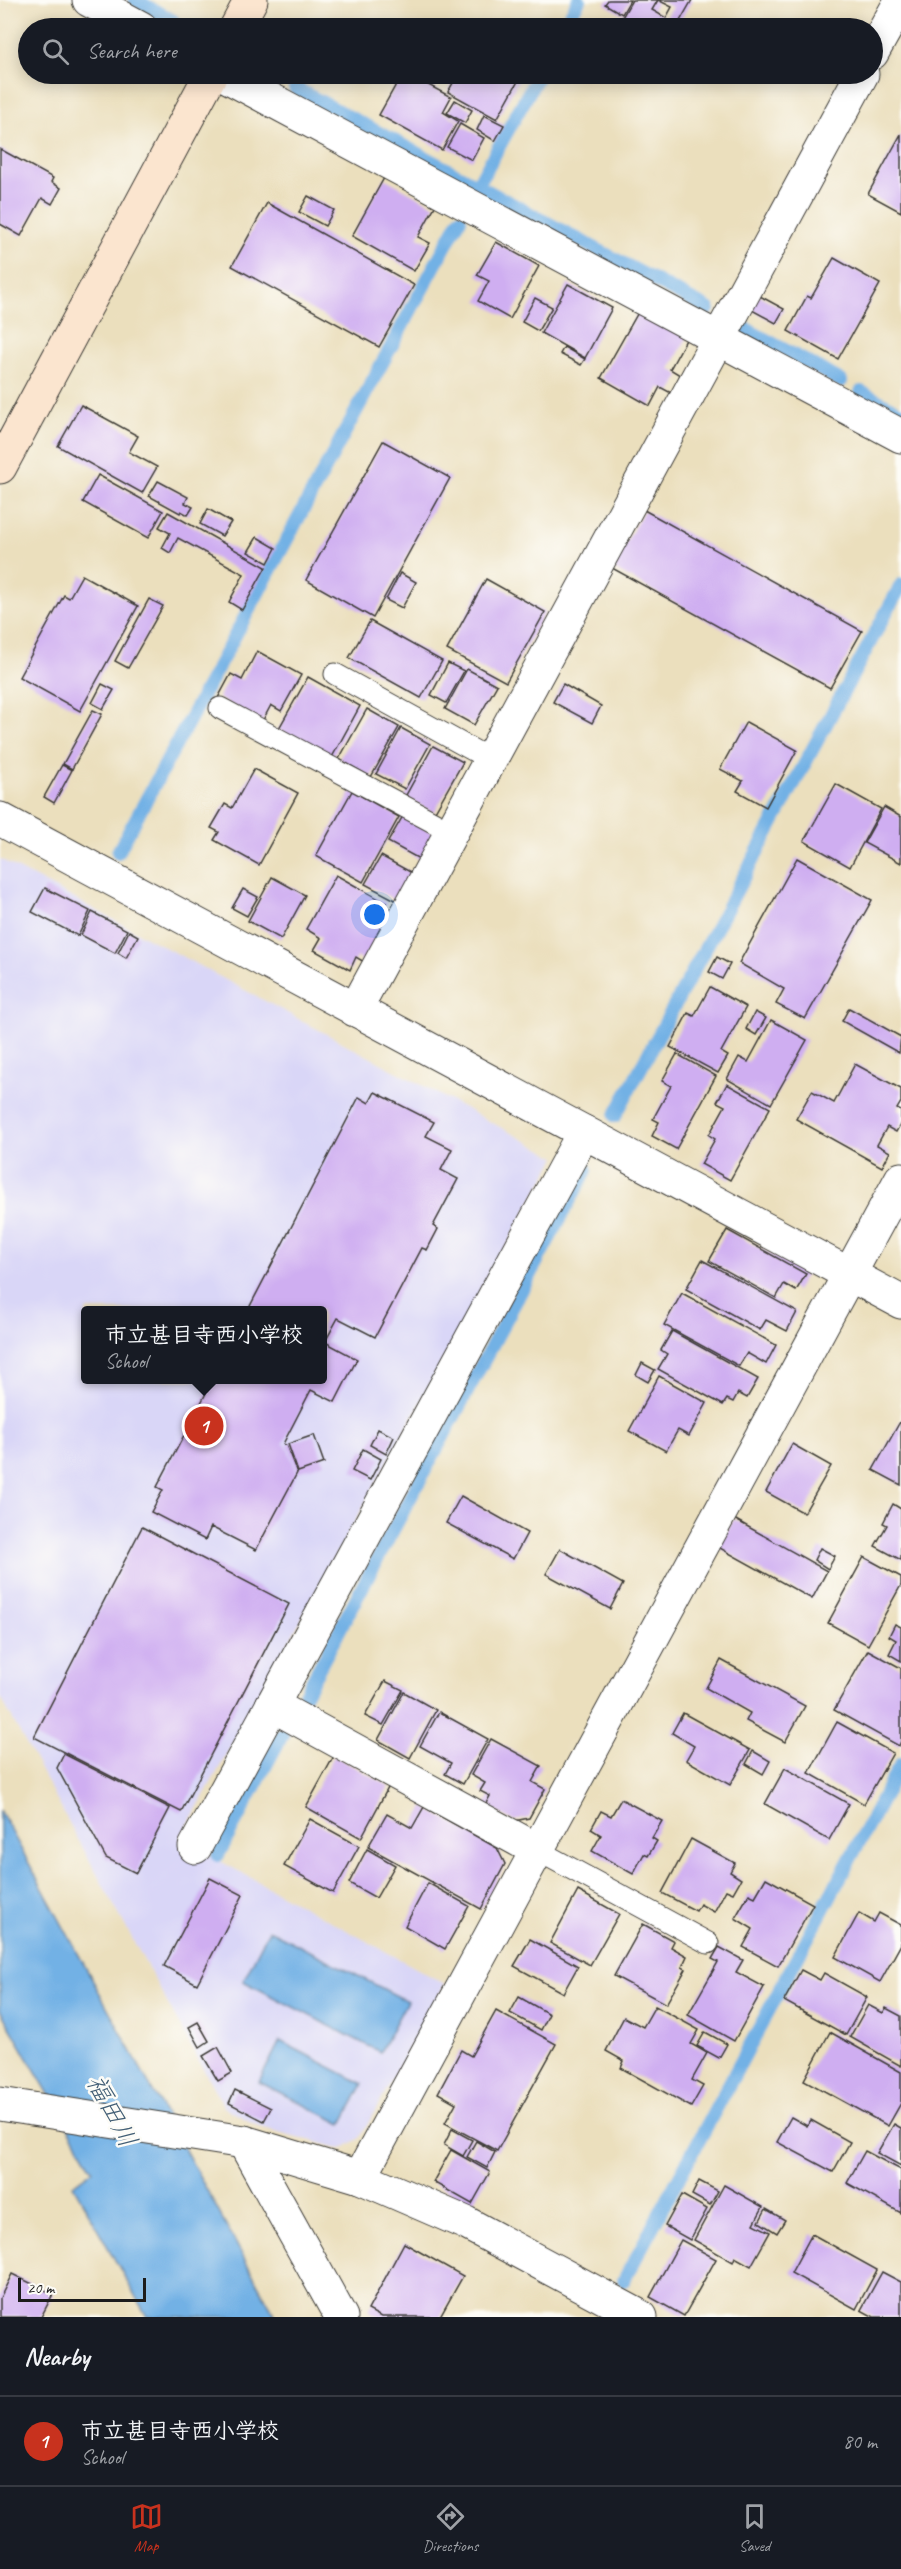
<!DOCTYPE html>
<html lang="en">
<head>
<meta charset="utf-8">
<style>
  :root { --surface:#171b24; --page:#20242c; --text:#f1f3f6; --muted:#9ea1a6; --line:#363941; --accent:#c8321e }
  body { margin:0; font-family:Caveat,"Klee One",sans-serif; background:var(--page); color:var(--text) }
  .scale { position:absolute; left:18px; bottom:15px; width:128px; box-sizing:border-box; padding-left:6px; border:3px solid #1c1c1c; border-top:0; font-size:16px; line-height:21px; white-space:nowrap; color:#1c1c1c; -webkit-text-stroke:4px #fdfcf7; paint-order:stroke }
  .you { position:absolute; left:375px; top:915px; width:21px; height:21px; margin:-15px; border:4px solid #fff; border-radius:50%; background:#1a73e8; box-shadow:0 0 0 9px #1a73e833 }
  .badge { display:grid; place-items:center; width:39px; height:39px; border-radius:50%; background:var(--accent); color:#fff; font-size:20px; font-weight:700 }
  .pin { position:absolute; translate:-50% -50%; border:3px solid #fff; box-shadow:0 2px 6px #0006 }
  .popup { position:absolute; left:81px; top:1306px; width:246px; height:78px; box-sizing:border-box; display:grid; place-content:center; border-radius:6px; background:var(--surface); filter:drop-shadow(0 2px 4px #0005); font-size:20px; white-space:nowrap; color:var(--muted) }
  .popup b { font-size:22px; color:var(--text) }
  .popup::after { content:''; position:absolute; left:50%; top:100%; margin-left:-12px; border:12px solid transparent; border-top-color:var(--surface) }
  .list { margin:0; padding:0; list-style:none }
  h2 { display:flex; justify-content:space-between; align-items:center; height:78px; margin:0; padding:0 24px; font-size:26px }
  h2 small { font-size:20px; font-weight:400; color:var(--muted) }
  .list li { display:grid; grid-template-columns:39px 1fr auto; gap:18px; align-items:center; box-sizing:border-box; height:90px; padding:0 24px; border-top:2px solid var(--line) }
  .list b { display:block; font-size:22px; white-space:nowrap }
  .list p { margin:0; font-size:20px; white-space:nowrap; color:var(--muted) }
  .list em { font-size:20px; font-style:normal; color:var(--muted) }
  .icon { flex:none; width:33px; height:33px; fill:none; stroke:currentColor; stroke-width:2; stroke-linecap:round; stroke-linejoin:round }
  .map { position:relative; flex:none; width:901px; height:2317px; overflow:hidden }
  .search { position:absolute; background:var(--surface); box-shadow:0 3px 15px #0003; left:18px; right:18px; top:18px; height:66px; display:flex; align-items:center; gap:15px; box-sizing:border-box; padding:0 21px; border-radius:33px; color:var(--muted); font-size:22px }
  .sheet { height:168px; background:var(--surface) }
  nav { display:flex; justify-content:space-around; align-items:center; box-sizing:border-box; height:84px; border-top:2px solid var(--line); background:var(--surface); font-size:16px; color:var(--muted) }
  nav a { display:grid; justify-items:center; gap:3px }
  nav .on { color:var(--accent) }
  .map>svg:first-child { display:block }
</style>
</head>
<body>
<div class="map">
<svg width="901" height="2317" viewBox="0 0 901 2317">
  <rect width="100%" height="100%" fill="#fdfcf7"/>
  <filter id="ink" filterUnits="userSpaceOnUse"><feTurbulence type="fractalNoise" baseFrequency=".0167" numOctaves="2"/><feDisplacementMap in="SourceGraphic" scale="12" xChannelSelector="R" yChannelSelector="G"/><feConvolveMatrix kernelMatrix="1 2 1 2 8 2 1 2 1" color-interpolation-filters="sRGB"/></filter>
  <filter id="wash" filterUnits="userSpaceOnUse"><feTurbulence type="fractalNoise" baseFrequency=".008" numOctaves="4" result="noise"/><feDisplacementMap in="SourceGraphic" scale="24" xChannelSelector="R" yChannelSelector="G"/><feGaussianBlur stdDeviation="1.35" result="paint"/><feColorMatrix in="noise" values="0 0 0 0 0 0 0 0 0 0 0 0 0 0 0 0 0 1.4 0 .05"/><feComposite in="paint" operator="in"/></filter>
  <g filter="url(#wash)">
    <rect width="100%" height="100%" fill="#ebdfbd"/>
    <path fill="#d9d6f7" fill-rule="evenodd" d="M0,859L556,1157L180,1839L445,1984L360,2138L342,2149L260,2127L224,2107L0,1696ZM86,1310H322V1380H86Z"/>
    <g fill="#72b1e5" stroke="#476680" stroke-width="1.5">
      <path d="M0,1810L276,2317H147L73,2185L93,2170L0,2010Z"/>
      <path d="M269,1930L407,2001L380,2052L243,1981Z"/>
      <path d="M280,2041L363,2084L342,2124L259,2082Z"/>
    </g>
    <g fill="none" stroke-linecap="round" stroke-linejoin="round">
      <g stroke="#72b1e5" stroke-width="14">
        <path d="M135,0L173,21"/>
        <path d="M563,28L579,0"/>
        <path d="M295,88L708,309"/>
        <path d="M477,186L539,74"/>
        <path d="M746,329L841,381"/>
        <path d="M861,392L901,413"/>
        <path d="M118,852L460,219"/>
        <path d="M615,1116L901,585"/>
        <path d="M305,1694L586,1170"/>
        <path d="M218,1855L282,1735"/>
        <path d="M624,2280L901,1764"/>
      </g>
    </g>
    <g id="blocks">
      <g fill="#cfaef1">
        <path d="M608,0H630L622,14L605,4Z"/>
        <path d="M632,0H658L652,10L666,18L672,7L658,0H692L676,28H630L619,23Z"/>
        <path d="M402,74H408L451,97L443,112L458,121L442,150L379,115Z"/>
        <path d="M458,74H522L497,119L448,92Z"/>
        <path d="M455,100L472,110L465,123L447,113Z"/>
        <path d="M484,115L504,125L495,141L477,130Z"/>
        <path d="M460,124L484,138L472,160L447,147Z"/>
        <path d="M901,134V212L868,194Z"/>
        <path d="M0,149L53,178L51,182L61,188L52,204L42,198L21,236L0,224Z"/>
        <path d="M384,178L435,206L418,237L430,243L414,271L352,236Z"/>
        <path d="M308,196L334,210L325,226L299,212Z"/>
        <path d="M267,203L414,285L379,347L232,266Z"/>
        <path d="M496,242L539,266L510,319L478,301L489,281L477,275Z"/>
        <path d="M834,258L880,284L838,359L788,331L807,296L811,298Z"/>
        <path d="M568,284L612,308L585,358L541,333Z"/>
        <path d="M758,295L784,309L776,323L750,309Z"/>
        <path d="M535,298L552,307L538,331L522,322Z"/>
        <path d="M640,309L688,336L670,369L680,375L671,393L660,387L650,406L601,378Z"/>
        <path d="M564,347L585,359L581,365L560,354Z"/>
        <path d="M81,405L138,436L129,452L157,467L142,493L58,446Z"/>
        <path d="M383,441L450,478L373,618L306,580Z"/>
        <path d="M98,475L163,511L148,538L83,502Z"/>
        <path d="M158,481L188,497L185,503L193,507L188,515L181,511L180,513L149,496Z"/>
        <path d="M208,509L231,522L222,536L200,524Z"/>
        <path d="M644,510L862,631L830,688L612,568Z"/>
        <path d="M168,512L266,567L242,610L229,602L244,574L178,538L170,553L162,548L170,533L159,527Z"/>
        <path d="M257,537L276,548L268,563L248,552Z"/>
        <path d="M400,573L416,582L402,608L386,600Z"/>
        <path d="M82,575L138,606L80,711L19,677L64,595L69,598Z"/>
        <path d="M486,579L545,612L506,682L447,650Z"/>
        <path d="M149,599L163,606L128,668L115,661Z"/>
        <path d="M370,621L442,661L421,698L349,658Z"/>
        <path d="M257,651L301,675L281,711L271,705L262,722L218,698L231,674L242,680Z"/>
        <path d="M448,663L464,671L446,703L431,695Z"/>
        <path d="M467,669L497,685L474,725L445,709Z"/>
        <path d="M308,677L360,706L331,759L278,730Z"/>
        <path d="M102,684L114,690L103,709L92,703Z"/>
        <path d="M563,684L601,706L592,723L553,702Z"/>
        <path d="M367,709L399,727L371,777L339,759Z"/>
        <path d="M93,710L102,714L72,769L63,764Z"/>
        <path d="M746,722L797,750L766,807L737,791L743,781L720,769Z"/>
        <path d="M401,728L430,744L405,789L376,774Z"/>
        <path d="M433,746L463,762L434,813L405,797Z"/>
        <path d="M62,765L72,770L54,803L44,797Z"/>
        <path d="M254,769L298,793L259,865L214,840L219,832L211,828L225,804L232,808Z"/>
        <path d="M836,784L881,809L850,867L804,841Z"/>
        <path d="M352,791L399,817L363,882L316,856Z"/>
        <path d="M884,807L901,817V863L864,843Z"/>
        <path d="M403,816L435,834L421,860L388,842Z"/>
        <path d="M381,856L414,874L399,902L365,884Z"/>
        <path d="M797,858L872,900L805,1019L776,1004L784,989L739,963Z"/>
        <path d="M336,875L386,903L378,918L386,923L364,962L356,957L350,970L314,950L321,938L306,929Z"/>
        <path d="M272,877L305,895L281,939L248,921Z"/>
        <path d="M45,888L90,911L78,936L32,912Z"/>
        <path d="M243,889L258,897L247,916L232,908Z"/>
        <path d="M92,912L127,930L115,953L81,935Z"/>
        <path d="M129,931L138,936L126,958L118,953Z"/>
        <path d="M717,957L730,964L722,979L709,972Z"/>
        <path d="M710,987L746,1007L721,1052L728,1056L718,1073L670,1047L688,1013L694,1016Z"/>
        <path d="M849,1008L901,1037L899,1053L842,1021Z"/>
        <path d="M755,1012L766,1018L756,1035L746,1029Z"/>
        <path d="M771,1020L807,1040L771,1104L727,1079L739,1057L748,1062Z"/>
        <path d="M677,1054L716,1076L676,1149L652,1136L659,1122L653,1119L671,1086L662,1081Z"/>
        <path d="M855,1064L901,1089V1102L897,1109L901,1111V1123L896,1132L887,1127L877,1145L890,1152L882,1167L796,1119L812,1091L834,1103Z"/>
        <path d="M727,1084L770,1108L730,1180L701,1164L715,1139L709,1135L725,1106L717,1102Z"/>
        <path d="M375,1092L434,1122L426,1136L452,1149L441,1170L458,1179L433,1226L438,1229L427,1250L422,1248L375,1337L338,1318L325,1342L357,1359L335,1402L311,1390L283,1444L286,1445L297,1473L256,1550L211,1527L205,1540L151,1512L163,1490L157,1487L213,1380H322V1310H248L359,1097L369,1103Z"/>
        <path d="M727,1230L806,1274L796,1291L784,1284L776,1298L709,1261Z"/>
        <path d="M702,1260L797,1312L787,1331L766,1320L760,1330L686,1289Z"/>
        <path d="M682,1293L776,1345L766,1364L747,1353L739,1366L664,1325Z"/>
        <path d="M672,1331L758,1379L747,1398L738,1393L733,1402L727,1399L723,1405L658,1369L667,1354L661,1350Z"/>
        <path d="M642,1363L655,1370L648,1382L636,1375Z"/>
        <path d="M659,1376L707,1403L689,1436L678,1430L666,1451L629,1431Z"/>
        <path d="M901,1420V1485L873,1470Z"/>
        <path d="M378,1429L394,1437L386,1454L370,1445Z"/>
        <path d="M314,1435L324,1463L298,1472L288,1444Z"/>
        <path d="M792,1444L831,1466L804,1513L766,1492Z"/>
        <path d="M363,1449L381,1459L370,1480L352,1471Z"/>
        <path d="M461,1496L527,1533L513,1559L446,1523Z"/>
        <path d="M893,1504L901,1509V1560L875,1546L887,1525L883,1523Z"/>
        <path d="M734,1519L827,1571L812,1599L718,1547Z"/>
        <path d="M142,1527L289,1604L181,1812L34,1737Z"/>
        <path d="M820,1548L835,1556L828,1569L814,1560Z"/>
        <path d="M560,1549L623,1584L610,1609L546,1574Z"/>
        <path d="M864,1557L901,1577V1585L868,1645L828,1623Z"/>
        <path d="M895,1624L901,1627V1661L889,1654L896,1640L889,1636Z"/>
        <path d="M868,1650L901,1668V1741L899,1746L834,1710Z"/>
        <path d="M721,1660L805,1706L785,1742L746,1721L750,1713L706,1688Z"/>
        <path d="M385,1681L403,1690L383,1725L365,1716Z"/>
        <path d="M404,1692L436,1710L410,1758L378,1740Z"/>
        <path d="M439,1712L488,1739L463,1784L445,1774L451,1763L420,1746Z"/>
        <path d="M683,1713L750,1750L730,1785L686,1760L694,1746L672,1733Z"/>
        <path d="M837,1722L893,1753L864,1804L809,1773Z"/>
        <path d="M491,1739L541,1766L532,1782L545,1789L529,1818L514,1821L485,1805L490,1796L480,1791L485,1783L471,1775Z"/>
        <path d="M753,1751L770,1761L763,1774L746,1764Z"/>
        <path d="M64,1754L170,1808L136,1873L106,1858L57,1768Z"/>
        <path d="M334,1756L389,1786L361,1838L306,1807Z"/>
        <path d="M785,1768L849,1804L829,1840L765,1804Z"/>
        <path d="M621,1799L662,1821L652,1838L657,1841L648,1856L644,1854L633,1874L592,1851L601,1835L591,1829L601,1811L611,1816Z"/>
        <path d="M424,1807L497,1848L505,1864L481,1909L368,1847L387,1814L412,1828Z"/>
        <path d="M310,1819L359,1846L333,1893L284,1866Z"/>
        <path d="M691,1839L735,1863L730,1872L741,1879L733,1893L726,1890L714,1912L700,1904L696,1911L662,1893Z"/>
        <path d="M367,1849L395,1865L376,1898L349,1883Z"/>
        <path d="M210,1878L243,1895L197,1984L164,1966Z"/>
        <path d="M766,1878L813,1904L778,1966L743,1947L753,1929L735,1918L749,1894L755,1897Z"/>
        <path d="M428,1883L469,1906L445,1949L405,1926Z"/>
        <path d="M578,1891L619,1914L590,1965L550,1943Z"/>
        <path d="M859,1913L874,1922L879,1913L901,1925V1944L880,1982L835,1957Z"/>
        <path d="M643,1924L674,1941L671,1947L687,1956L682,1967L686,1969L666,2004L614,1976Z"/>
        <path d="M530,1939L578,1966L563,1993L514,1966Z"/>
        <path d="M719,1947L743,1960L736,1972L764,1987L734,2041L688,2015L718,1962L712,1959Z"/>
        <path d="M801,1970L820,1980L824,1973L867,1997L846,2035L784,2001Z"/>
        <path d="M519,1997L549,2014L541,2030L510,2013Z"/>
        <path d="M868,2005L883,2013L886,2008L901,2016V2066L850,2037Z"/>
        <path d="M655,2006L699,2030L691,2044L707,2053L692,2080L703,2086L691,2107L621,2068L624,2061L606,2051L624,2017L643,2027Z"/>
        <path d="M496,2011L556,2044L497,2151L445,2123L456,2103L438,2093L461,2050L471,2056Z"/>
        <path d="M198,2022L209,2041L200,2047L189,2027Z"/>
        <path d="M705,2032L727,2044L719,2058L697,2046Z"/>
        <path d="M830,2032L901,2072V2103L888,2126L804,2080Z"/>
        <path d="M218,2047L232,2073L218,2081L203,2056Z"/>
        <path d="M235,2090L271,2108L264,2121L229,2103Z"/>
        <path d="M791,2117L807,2126L811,2120L850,2142L833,2172L777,2142Z"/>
        <path d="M894,2124L901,2128V2166L877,2153Z"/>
        <path d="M452,2129L472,2140L463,2156L444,2145Z"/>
        <path d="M476,2141L495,2152L487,2168L467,2157Z"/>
        <path d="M451,2150L490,2172L472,2204L433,2182Z"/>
        <path d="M865,2151L901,2170V2213L847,2183Z"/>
        <path d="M699,2181L718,2191L710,2205L692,2195Z"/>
        <path d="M724,2185L763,2207L754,2224L770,2232L751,2266L735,2257L733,2262L694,2240Z"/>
        <path d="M682,2195L707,2209L690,2240L665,2226Z"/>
        <path d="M766,2209L785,2220L777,2233L759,2222Z"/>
        <path d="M812,2234L877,2270L856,2309L791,2273Z"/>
        <path d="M681,2240L716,2259L684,2316L650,2297Z"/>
        <path d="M404,2243L463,2276L440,2317H381L368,2310Z"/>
        <path d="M882,2272L901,2282V2317H874L861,2310Z"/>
        <path d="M12,2274L53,2294L41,2317H0V2298Z"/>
      </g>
    </g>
  </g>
  <g filter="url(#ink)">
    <use href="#blocks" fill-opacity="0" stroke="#3b3934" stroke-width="1.5"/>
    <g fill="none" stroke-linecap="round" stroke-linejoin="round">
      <g stroke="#3b3934" stroke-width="23">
        <g id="lane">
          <path d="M335,674L491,760"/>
          <path d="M220,708L452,832"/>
          <path d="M537,1850L708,1943"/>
        </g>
      </g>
      <g stroke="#3b3934" stroke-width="35">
        <g id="street">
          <path d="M89,0L141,28"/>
          <path d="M872,53L901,1"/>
          <path d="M223,74L901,436"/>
          <path d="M0,819L901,1302"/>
          <path d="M355,1010L862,74"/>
          <path d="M272,1705L537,1850"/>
          <path d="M195,1847L584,1132"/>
          <path d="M0,2104L244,2142L360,2177L466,2223L641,2317"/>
          <path d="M244,2142L341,2317"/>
          <path d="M360,2177L901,1179"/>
        </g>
      </g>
      <g stroke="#3b3934" stroke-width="35">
        <g id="secondary">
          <path d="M236,28L251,0"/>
          <path d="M0,467L211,74"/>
        </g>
      </g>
      <use href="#lane" stroke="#fff" stroke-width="21"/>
      <use href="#street" stroke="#fff" stroke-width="33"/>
      <use href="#secondary" stroke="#fbe5cf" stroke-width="33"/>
    </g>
  </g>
  <g text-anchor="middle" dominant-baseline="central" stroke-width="5" stroke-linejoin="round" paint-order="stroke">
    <g font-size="26" font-style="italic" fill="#435f76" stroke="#fdfcf7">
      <text transform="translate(112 2111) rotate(62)">福田川</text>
    </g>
  </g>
</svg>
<div class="scale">20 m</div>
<div class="you"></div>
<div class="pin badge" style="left:204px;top:1426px">1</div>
<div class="popup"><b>市立甚目寺西小学校</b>School</div>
<div class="search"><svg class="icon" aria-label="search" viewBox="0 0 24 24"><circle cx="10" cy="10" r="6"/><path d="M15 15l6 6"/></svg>Search here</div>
</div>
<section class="sheet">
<h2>Nearby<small></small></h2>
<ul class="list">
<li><span class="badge">1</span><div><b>市立甚目寺西小学校</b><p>School</p></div><em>80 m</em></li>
</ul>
</section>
<nav>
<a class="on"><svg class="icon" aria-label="map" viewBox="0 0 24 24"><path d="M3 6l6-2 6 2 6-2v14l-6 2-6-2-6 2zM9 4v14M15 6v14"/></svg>Map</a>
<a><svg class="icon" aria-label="directions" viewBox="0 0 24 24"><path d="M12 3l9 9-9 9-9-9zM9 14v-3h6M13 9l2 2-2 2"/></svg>Directions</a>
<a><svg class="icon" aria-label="saved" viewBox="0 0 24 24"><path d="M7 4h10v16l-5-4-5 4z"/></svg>Saved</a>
</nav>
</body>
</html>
